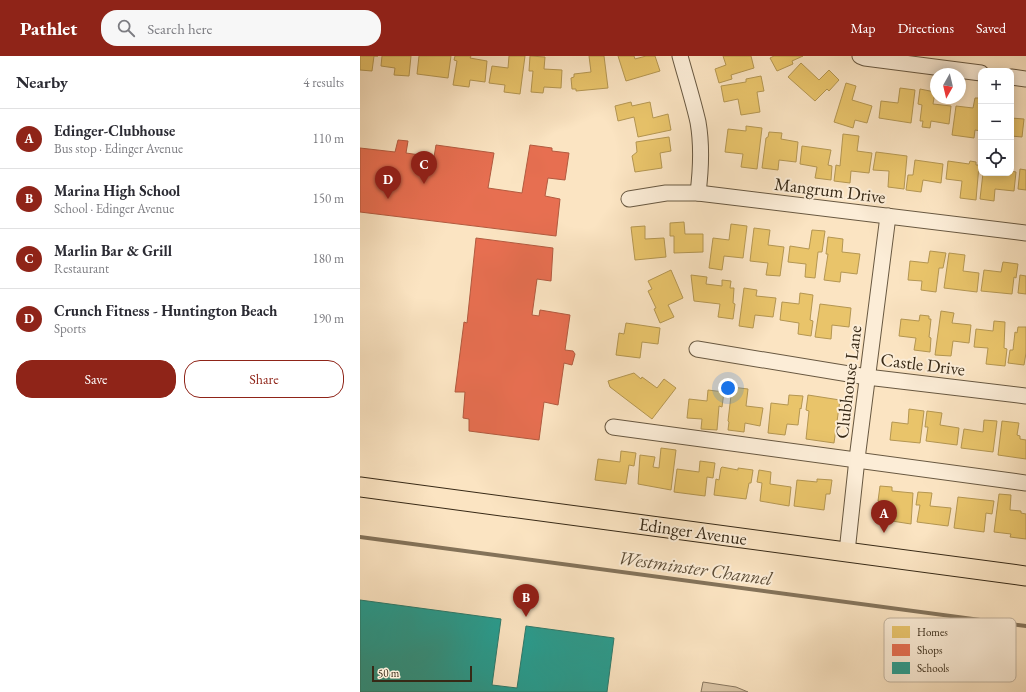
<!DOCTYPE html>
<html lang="en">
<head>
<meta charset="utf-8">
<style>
  :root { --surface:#fff; --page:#f7f7f7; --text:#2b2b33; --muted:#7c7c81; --line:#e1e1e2; --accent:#8f2418 }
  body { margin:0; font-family:"EB Garamond",serif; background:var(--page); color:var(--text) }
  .controls { position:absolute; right:12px; top:12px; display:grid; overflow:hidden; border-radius:8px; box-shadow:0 2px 10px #0003 }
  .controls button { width:36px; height:36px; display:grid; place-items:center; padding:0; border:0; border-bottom:1px solid var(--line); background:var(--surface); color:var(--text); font:20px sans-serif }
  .compass { position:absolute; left:570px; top:12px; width:36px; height:36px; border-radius:50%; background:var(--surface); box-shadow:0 2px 10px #0003; rotate:188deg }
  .scale { position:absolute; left:12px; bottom:10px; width:100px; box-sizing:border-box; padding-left:4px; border:2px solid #372916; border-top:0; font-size:11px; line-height:14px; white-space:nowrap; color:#372916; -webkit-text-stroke:3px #fcedd7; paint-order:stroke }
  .you { position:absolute; left:368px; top:332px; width:14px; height:14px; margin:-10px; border:3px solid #fff; border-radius:50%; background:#1a73e8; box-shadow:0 0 0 6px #1a73e833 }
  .badge { display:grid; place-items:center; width:26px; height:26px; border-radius:50%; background:var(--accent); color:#fff; font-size:13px; font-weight:700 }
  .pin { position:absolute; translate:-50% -33px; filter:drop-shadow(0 1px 2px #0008) }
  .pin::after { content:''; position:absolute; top:21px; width:14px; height:12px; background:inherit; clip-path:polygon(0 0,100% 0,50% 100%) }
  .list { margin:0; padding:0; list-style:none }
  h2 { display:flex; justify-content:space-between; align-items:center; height:52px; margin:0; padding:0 16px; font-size:17px }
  h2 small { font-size:13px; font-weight:400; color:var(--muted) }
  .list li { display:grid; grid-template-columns:26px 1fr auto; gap:12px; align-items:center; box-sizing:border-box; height:60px; padding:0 16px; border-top:1px solid var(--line) }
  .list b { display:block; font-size:15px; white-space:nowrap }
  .list p { margin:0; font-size:13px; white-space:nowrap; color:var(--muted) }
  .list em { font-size:13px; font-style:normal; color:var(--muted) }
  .actions { display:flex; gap:8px; padding:12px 16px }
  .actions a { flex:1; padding:9px 0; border:1px solid var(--accent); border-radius:16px; text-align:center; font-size:14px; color:var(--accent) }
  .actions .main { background:var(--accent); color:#fff }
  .icon { flex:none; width:22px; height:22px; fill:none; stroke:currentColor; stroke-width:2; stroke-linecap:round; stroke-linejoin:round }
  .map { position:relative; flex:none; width:666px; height:636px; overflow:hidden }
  header { display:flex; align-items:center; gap:24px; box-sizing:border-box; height:56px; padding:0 20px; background:var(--accent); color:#fff }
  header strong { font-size:19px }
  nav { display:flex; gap:22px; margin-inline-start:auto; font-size:14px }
  .search { width:280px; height:36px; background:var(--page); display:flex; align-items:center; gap:10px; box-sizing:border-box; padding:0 14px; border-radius:16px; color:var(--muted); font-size:15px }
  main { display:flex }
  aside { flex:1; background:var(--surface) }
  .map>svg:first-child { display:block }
</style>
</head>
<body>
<header>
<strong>Pathlet</strong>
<div class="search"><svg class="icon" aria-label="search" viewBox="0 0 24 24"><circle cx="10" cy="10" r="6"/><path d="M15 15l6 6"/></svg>Search here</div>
<nav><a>Map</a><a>Directions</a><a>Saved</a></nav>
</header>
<main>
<aside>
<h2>Nearby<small>4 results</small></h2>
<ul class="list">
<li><span class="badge">A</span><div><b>Edinger-Clubhouse</b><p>Bus stop · Edinger Avenue</p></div><em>110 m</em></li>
<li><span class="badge">B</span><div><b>Marina High School</b><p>School · Edinger Avenue</p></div><em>150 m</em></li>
<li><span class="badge">C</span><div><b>Marlin Bar &amp; Grill</b><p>Restaurant</p></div><em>180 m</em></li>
<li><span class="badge">D</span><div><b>Crunch Fitness - Huntington Beach</b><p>Sports</p></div><em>190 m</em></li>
</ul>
<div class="actions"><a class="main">Save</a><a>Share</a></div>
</aside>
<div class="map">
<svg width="666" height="636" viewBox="0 0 666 636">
  <rect width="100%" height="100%" fill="#fbe4c2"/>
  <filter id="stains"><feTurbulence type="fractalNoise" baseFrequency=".005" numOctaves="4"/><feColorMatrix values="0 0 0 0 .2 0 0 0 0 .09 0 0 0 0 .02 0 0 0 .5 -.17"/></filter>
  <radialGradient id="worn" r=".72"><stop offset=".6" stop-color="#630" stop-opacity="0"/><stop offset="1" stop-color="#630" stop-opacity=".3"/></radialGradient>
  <path fill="#dac4a5" stroke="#88765e" d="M343,626L376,631L388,636H341Z"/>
  <g fill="#e9c46a" stroke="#b49651">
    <path d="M0,0H18H14L12,15L0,14Z"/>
    <path d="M22,0H51L49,20L34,19L35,12L21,10Z"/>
    <path d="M59,0H91L88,22L57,18Z"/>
    <path d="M95,0H111L110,2L127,5L125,26L110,24L109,31L93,29L97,5L94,4Z"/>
    <path d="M149,0H165L160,38L144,36L145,29L129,27L132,10L148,12Z"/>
    <path d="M170,0L185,1L184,13L202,14L201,32L184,31L183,37L171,36L173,15H169Z"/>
    <path d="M229,0H244L248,32L216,35V33H212L211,22L214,21V18L231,16Z"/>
    <path d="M258,0H274L275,3L286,0H295L300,15L266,25Z"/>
    <path d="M363,0H391L394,12L371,19L372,23L359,27L355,13L366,9Z"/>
    <path d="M414,0H443L432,5L433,8L417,15L410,2Z"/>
    <path d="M441,7L459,24L469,14L479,24L469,35L467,33L455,45L428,21Z"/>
    <path d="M401,20L404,35L397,36L400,56L381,59L378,43L364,46L361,30L386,26V23Z"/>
    <path d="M486,27L496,30L492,44L512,50L507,67L495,64L493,72L474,66Z"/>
    <path d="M540,32L555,34L551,67L519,62L521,45L538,47Z"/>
    <path d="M560,33L575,36L573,48L591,50L589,68L571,65L570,72L562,71L563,65H560L562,49L558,48Z"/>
    <path d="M615,42H621V75L615,74L614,82L592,79L596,50L613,52Z"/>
    <path d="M271,46L272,50L290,46L293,62L308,58L311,74L278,81L274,61L258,65L255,50Z"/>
    <path d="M651,62L664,63L662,81L651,80Z"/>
    <path d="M386,70L402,72L397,113L381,111L383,98L365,96L368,73L386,75Z"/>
    <path d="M409,76L422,77L421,83L438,86L436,106L419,104L418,114L402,112L406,82L408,81Z"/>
    <path d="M483,78L499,80L497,95L512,97L509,117L491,115L490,127L474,125L476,109L480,110Z"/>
    <path d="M309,81L311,95L300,97L302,112L275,116L272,100L277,96L276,86Z"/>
    <path d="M442,90L471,94L468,109L472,110L471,124L455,122L457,111L440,108Z"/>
    <path d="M516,96L547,100L544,133L528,131L529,115L513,114Z"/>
    <path d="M555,104L583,108L581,127L563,124L561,136L546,134L548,119H553Z"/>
    <path d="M588,105L609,108L610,105L616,106V109H619L616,144L600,142L602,125L586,123Z"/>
    <path d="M660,113L666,114V134L658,133Z"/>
    <path d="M651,115L656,116L654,135L635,133L634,145L620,143L623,117H651Z"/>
    <path d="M324,166L325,178H343V196L314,197V180H310V167Z"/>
    <path d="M371,168L387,170L383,202L364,200L362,214L349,212L353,182L369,184Z"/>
    <path d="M285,170V183L304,182L306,201L275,204L271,171Z"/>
    <path d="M394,172L410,174L408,189L424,191L420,220L406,219L408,207L390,205Z"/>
    <path d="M452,174L465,175L462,196H458L455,222L445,221L446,208L428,206L430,190L449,193Z"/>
    <path d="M468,181L483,183L482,196L500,198L497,218L481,216L480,226L464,224L468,198H466Z"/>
    <path d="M570,195L586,197L583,212H579L576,236L561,234L562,225L548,224L550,205L568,207Z"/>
    <path d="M589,197L605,199L603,215L619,217L617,236L584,232Z"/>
    <path d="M643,206L658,208L656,222L654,221L652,238L621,235L624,214L641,216Z"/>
    <path d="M311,214L323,242L308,249L314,261L300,267L294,253L296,252L288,235L292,233L288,225Z"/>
    <path d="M331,219L347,221L346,228L362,230V224L371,225L370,232H374L373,247L375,248L373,263L358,261L360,248L334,245Z"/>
    <path d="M660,219L666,220V238L658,237Z"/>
    <path d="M384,232L397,234L396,240L416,242L413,261L395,259L393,272L379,270Z"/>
    <path d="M440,237L453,239L450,264L453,265L451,280L438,278L439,267L420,264L422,246L439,248Z"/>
    <path d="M460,248L491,252L489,271L472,269L471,283L455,281Z"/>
    <path d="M581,255L594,257L592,267L611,269L609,287L593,285L591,300L575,299Z"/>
    <path d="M560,259L569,260V263H571L569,281L571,282L570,296L554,294L556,282L539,280L541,263L559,265Z"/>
    <path d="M634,265L645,266L644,292L647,293L645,310L626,308L628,292L614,291L616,273L633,275Z"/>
    <path d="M266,267L300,272L298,288L282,286L280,302L256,299L259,277L264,278Z"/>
    <path d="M658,271H666V297L664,309L648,307L650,294H653L655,276L657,277Z"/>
    <path d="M274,317L281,323L282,321L297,332L304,323L316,332L292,363L250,331L248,325Z"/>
    <path d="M372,331L388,333L386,350L403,352L400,370L385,367L384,376L368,374L369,366L368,365Z"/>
    <path d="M348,334L364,336L362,351L359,350L357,374L341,373L342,363L327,362L329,343L347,345Z"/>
    <path d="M429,339L443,340L441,353L440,352L438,369L427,368L425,379L408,377L411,347L428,349Z"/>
    <path d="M448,339L480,344L474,387L446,383L449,355L446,354Z"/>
    <path d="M549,353L564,355L560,387L530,384L532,366L548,368Z"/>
    <path d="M567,355L582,357L580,369L599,372L597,389L566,385L568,371H565Z"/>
    <path d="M624,364L637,365L633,396L601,392L604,373L623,376Z"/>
    <path d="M642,365L659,367L657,379L660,380V383L666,384V403L638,399Z"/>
    <path d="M301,392L316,394L311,434L278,428L280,399L295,401L293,411L299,412Z"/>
    <path d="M261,395L276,397L274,410L269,409L266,428L235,424L238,403L260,406Z"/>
    <path d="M340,405L355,407L353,422L347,421L345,440L314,436L317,413L339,416Z"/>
    <path d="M362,411L378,414V412L393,414L391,427H389L386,443L354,439L356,423L359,424L361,412Z"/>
    <path d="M399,414L411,416L410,428L431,431L429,450L400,445L402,427L397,426Z"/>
    <path d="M457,423L472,424L470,438H466L464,454L434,450L437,424L457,426Z"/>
    <path d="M520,430L532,431V435L553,437L551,468L519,463L522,446L518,445Z"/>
    <path d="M558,436L572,437L570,450L591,452L588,470L557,466L560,449H556Z"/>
    <path d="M639,438L651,439L650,454L661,455V457L666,458V483L650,481L651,478L634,476Z"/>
    <path d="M598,441L634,445L632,458L626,457L624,476L594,472Z"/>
  </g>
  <g fill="#e76f51" stroke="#b25a3f">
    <path d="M38,84L48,85L46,97L74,101L76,89L134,97L128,132L162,137L170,89L192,92V95L209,97L205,124L188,122L185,140L200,143L196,180L0,156V92L35,96Z"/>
    <path d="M116,182L193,192L191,225L177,223L172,259L179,260L180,254L210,259L205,294L213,295L215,298L212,309L204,307L198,349L184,346L179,384L109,375V363L103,362L105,336H95L104,266L107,267Z"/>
  </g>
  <path fill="#2a9d8f" stroke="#2e7a6b" d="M0,544L141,563L132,629L157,632L166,570L254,582L247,636H0Z"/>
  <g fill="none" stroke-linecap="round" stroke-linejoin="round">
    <path stroke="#84735a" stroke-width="4" d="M0,481L666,570"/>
    <g stroke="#685841" stroke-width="17">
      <g id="minor">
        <path d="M320,0C326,22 333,44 338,66C342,89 341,113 338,137"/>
        <path d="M500,0L505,2L621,17"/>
        <path d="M651,21L666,23"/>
        <path d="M269,143L306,137H338L666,177"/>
        <path d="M337,293L507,321L666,340"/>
        <path d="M253,371L666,427"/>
        <path d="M487,496L497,403L528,160"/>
      </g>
    </g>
    <g stroke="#372916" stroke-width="21">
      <path id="major" d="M0,431L666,520"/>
    </g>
    <use href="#minor" stroke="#fcedd7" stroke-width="15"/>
    <use href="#major" stroke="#fbe4c2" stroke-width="19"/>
  </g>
  <g text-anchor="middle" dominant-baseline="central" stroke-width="4" stroke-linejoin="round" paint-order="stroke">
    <g font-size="18" fill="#372916" stroke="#fcedd7">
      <text transform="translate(470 134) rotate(7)">Mangrum Drive</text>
      <text transform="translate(563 308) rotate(7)">Castle Drive</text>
      <text transform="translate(488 326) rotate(-83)">Clubhouse Lane</text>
      <text transform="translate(333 475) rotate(8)">Edinger Avenue</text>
    </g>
    <g font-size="19" font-style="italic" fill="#5e4e38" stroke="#fcedd7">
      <text transform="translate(335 512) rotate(8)">Westminster Channel</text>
    </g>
  </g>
  <rect x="524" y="562" width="132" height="64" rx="6" fill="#fcedd7" stroke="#c1b29d" stroke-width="1"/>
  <rect x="532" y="570" width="18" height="12" fill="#e9c46a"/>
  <rect x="532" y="588" width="18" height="12" fill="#e76f51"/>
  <rect x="532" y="606" width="18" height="12" fill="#2a9d8f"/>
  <g font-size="11" fill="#372916">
    <text x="557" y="580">Homes</text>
    <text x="557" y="598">Shops</text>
    <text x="557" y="616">Schools</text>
  </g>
  <rect width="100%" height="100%" filter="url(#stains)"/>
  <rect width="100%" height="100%" fill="url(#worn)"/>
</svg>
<div class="controls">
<button>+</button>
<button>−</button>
<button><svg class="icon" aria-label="locate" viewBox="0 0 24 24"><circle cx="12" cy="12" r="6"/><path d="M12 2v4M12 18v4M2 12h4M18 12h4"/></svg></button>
</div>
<svg class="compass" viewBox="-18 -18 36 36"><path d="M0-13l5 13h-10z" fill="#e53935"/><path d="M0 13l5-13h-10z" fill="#7c7c81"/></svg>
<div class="scale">50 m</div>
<div class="you"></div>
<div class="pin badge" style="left:524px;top:477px">A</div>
<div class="pin badge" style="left:166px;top:561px">B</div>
<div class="pin badge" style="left:64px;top:128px">C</div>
<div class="pin badge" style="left:28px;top:143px">D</div>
</div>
</main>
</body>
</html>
